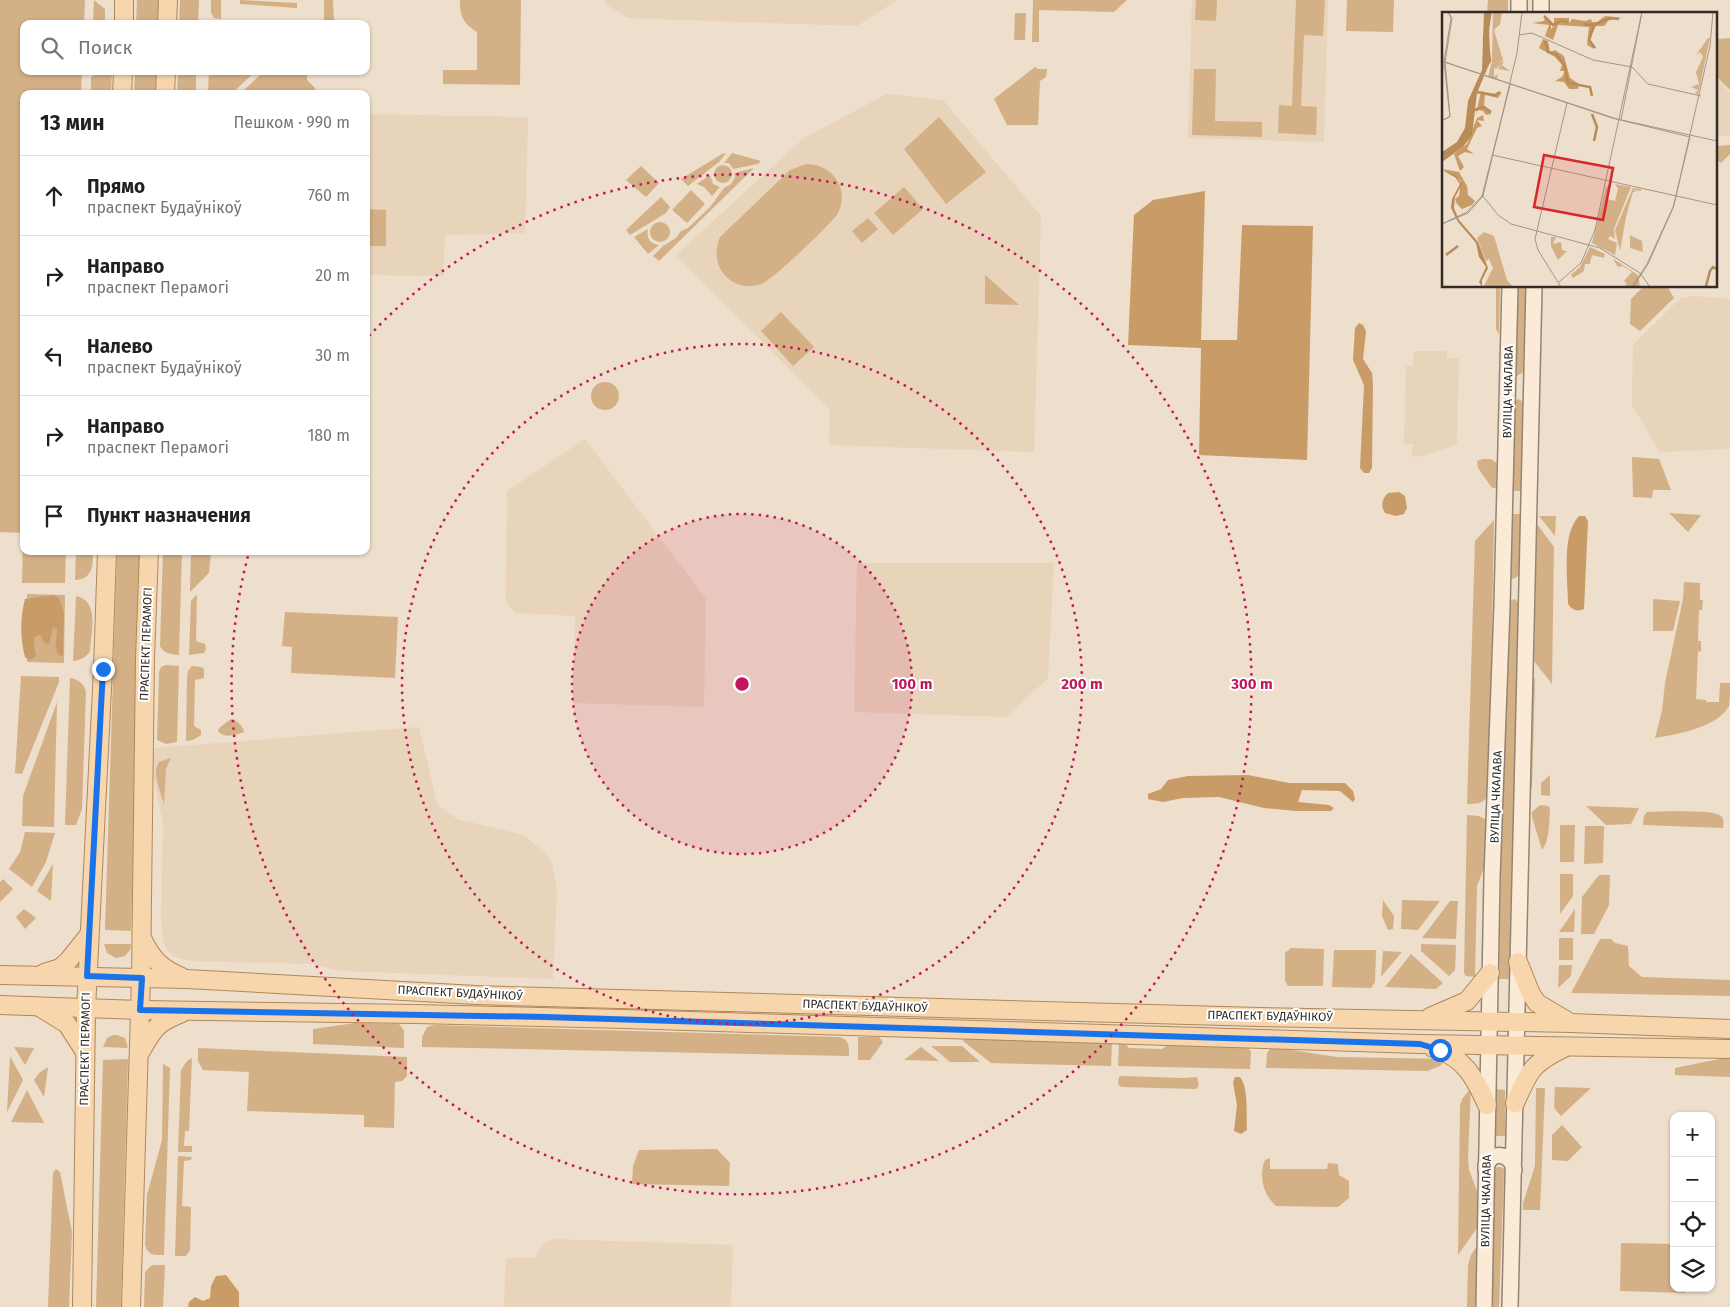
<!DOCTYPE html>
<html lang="ru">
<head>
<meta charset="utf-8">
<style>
  :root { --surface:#fff; --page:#f2f2f2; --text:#202124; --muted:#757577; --line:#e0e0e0 }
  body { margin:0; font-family:"Fira Sans",sans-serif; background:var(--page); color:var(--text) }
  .controls { position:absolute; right:15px; bottom:15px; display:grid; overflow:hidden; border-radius:10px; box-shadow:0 1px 4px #0004 }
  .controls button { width:45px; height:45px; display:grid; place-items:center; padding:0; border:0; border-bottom:1px solid var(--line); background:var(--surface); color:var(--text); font:25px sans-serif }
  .stop { position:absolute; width:15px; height:15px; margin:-11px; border:4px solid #1a73e8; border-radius:50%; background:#fff }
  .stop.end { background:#1a73e8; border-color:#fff; box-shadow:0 1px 5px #0008 }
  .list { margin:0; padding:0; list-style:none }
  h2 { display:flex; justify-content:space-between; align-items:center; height:65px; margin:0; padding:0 20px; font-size:21px }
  h2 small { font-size:16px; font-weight:400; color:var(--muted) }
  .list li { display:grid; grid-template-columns:32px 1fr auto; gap:15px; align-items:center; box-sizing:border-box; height:80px; padding:0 20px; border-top:1px solid var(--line) }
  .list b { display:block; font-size:19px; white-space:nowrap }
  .list p { margin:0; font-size:16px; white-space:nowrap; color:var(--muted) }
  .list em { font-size:16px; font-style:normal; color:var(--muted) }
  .icon { flex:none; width:28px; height:28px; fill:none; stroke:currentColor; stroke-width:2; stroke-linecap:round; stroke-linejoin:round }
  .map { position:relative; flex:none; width:1730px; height:1307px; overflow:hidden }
  .search { position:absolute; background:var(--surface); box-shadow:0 1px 4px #0004; left:20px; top:20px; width:350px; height:55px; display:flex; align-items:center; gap:12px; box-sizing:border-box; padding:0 18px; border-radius:10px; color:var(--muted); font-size:19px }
  .panel { position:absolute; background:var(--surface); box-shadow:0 1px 4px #0004; left:20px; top:90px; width:350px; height:465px; border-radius:10px }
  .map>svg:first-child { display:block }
</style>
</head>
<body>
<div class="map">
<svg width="1730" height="1307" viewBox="0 0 1730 1307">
  <rect width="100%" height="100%" fill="#eedecc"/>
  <g fill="#e8d3bb">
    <path d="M605,0H897L857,26L627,18L604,2Z"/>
    <path d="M1192,0H1328L1324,142L1188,138Z"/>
    <path d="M1716,78L1730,93V136L1716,135Z"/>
    <path d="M887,94L943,100L1041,216L1034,452L829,445L830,410L676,255L804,138Z"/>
    <path d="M366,114L528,117L525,233L445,235L443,276L366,275Z"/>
    <path d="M1694,296L1730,299V449L1660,452L1632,405L1633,345L1681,298Z"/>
    <path d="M1414,351H1447V358H1459L1457,444L1423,456L1412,457L1413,444H1404L1406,366H1413Z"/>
    <path d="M585,439L706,599L704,707L573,703L575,617L561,615L515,613L506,602L507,491Z"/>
    <path d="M857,563H1054L1048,678L1006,717L854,712Z"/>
    <path d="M419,727L437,804L457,819L523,835L543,851L552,863L557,889L553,979L342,971L311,964L191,961L175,957L169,952L164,944L161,921L163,823L152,769L154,748Z"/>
    <path d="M551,1239L733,1245L731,1307H504L506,1258H535L542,1245Z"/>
  </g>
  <g fill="#d4b086">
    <path d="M0,0H85L84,24H24V71H82L81,94H24V533L0,532Z"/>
    <path d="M94,0L105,9V24H93Z"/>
    <path d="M137,0H162L161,24H136Z"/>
    <path d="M180,0H199L198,24H179Z"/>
    <path d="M211,0H221V19L214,18L211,13Z"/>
    <path d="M240,0L297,3V8L240,4Z"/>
    <path d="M324,0H333L334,24H324Z"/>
    <path d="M460,0H521L520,85L443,84V70H477V32C464,25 459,15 460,0Z"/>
    <path d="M1033,0H1127L1114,12L1039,10V42H1032Z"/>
    <path d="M1196,0H1217L1216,21L1195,20Z"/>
    <path d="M1296,0H1325L1323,36L1304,35L1301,106L1317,107L1316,135L1278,133L1279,105L1292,106Z"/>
    <path d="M1347,0H1394L1393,32L1346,31Z"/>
    <path d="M1488,0H1508V14H1487Z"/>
    <path d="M1015,13H1026L1025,40H1014Z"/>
    <path d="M1730,38V90L1716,76V39Z"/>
    <path d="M1035,67L1038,69H1047L1046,77L1040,81L1038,125H1007L994,99Z"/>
    <path d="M1194,69H1216L1215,121L1262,122V137L1192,135Z"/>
    <path d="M100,71H112L111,94H91V77Z"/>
    <path d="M135,71H159V94H134Z"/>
    <path d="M178,71H196V94H177Z"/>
    <path d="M209,71H256L231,94H208Z"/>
    <path d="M264,71H307V80L315,88V94H240Z"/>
    <path d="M939,117L986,172L946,204L904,149Z"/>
    <path d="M1730,145V154L1721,163L1716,159V146Z"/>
    <path d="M726,153L719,162L688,186L681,179L722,154Z"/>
    <path d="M732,153L761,161L758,164L733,169L729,163H724Z"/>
    <path d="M806,164C833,164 851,190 837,215C827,227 774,279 761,284C747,289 732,285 723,273C715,262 715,249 720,237L790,170Z"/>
    <circle cx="723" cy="174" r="9"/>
    <path d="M641,166L659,183L646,197L626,180Z"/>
    <path d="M754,168L659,261L653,256L663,246L676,238L681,231L688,228L710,207L724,188L731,184L735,177L734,173Z"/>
    <path d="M710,175L713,184L720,187L712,196L704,187L697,184Z"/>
    <path d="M904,187L923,209L893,235L874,213Z"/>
    <path d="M691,190L705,204L687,223L672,210Z"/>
    <path d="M661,197L670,207L666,213L630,235L626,230Z"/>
    <path d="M366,209L386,210V246H366Z"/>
    <path d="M868,218L878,229L862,243L852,231Z"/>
    <circle cx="660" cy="232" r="10"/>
    <path d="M648,229C646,238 650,244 659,245L648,254L634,237Z"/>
    <path d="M985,275L1019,305L985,304Z"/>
    <path d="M1496,286H1500L1499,334L1496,329Z"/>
    <path d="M1513,286H1526L1523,372L1517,376L1514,375Z"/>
    <path d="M1644,286H1667L1674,298L1640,331L1630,324L1631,299Z"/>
    <path d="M781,312L814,347L793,366L761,331Z"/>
    <circle cx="605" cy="396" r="14"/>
    <path d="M1518,399L1522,401L1523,405L1522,491H1509L1514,401Z"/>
    <path d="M1632,457L1659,459L1671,490H1653L1652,498L1633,497Z"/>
    <path d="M1483,459H1491L1497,463L1496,488H1492L1478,468L1477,461Z"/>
    <path d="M1669,513L1701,515L1688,532Z"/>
    <path d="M1508,514H1521L1520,575L1513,579L1509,578Z"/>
    <path d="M1539,516H1556L1555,536Z"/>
    <path d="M1494,520L1489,794C1483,804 1478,804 1467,804L1475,541Z"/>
    <path d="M1537,524L1554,547L1552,684L1534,661Z"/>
    <path d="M23,534L24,551H66L65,583H22Z"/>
    <path d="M76,551H93C93,565 93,579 75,580Z"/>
    <path d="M117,551H142L131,931L105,930Z"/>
    <path d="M163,551H182L179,655C171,654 164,654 160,646Z"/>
    <path d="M191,551L211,552L209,573L190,592Z"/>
    <path d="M1684,582L1700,583V600H1703L1702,610H1699L1698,641H1701V651L1698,652L1696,699L1706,700V702H1719L1720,683H1730C1730,690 1730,700 1729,706C1717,728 1677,734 1655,738L1662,711L1665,683L1683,599Z"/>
    <path d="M27,594L65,595L64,663L27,662Z"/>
    <path d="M197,594L196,641L205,644L206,649L204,653L189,655L191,601Z"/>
    <path d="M76,596C100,601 91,632 90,651C86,658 80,660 73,661Z"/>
    <path d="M1515,599L1520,605L1510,979H1499L1506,606L1507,602Z"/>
    <path d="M1653,599L1680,601L1673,631H1653Z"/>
    <path d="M285,612L398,617L395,678L291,673L292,647L282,646Z"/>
    <path d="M166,665L179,666L177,742L166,744L157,740L159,672L161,667Z"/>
    <path d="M192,666L201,667L204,669V678L195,680L194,726L201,730V735L193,740L186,741L187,677L188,671Z"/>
    <path d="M21,676L59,677V682L22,774L15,773Z"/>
    <path d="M1531,677L1535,679L1532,788L1529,790Z"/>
    <path d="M70,678C78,679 84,684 86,692L82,809L76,825H65Z"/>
    <path d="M57,702L54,827L22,826L23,796Z"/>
    <path d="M231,719C237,719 244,728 244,732C236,735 224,739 218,731L219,728Z"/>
    <path d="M171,758L166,769L164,805C161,792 151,773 159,762Z"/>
    <path d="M1550,775V796L1541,795V783Z"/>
    <path d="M1540,805L1548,806L1550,808C1549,822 1550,840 1542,850L1532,817V812Z"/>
    <path d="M1586,806L1639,808L1631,824L1606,825Z"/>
    <path d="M1675,811C1684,812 1714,810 1721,816C1724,819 1724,824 1723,828L1643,825L1644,816L1647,812Z"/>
    <path d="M1467,815L1479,816L1485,819L1491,826L1488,858L1477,886L1475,977L1466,976L1464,973Z"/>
    <path d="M1560,825H1575L1574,862H1560Z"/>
    <path d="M1585,826H1604L1603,863L1584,864Z"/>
    <path d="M25,832L55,833L46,862L32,887L9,869L20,852Z"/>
    <path d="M53,864L51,901L37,891Z"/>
    <path d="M1560,874H1573V896L1560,914Z"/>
    <path d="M1599,875H1610L1609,905L1594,934H1581L1582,897Z"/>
    <path d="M3,879L13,889L0,902V882Z"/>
    <path d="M1383,900L1394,916L1393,929L1388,930L1382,916Z"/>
    <path d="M1402,900L1440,901L1418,930L1401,929Z"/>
    <path d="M1450,901H1458L1456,939L1422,938Z"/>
    <path d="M24,909L36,918L25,929L16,917Z"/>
    <path d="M1575,909L1574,932H1559Z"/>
    <rect x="1559" y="938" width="14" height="22"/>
    <path d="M1600,939H1611L1615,943L1628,946L1629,966L1642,977L1730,980V996L1571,993Z"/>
    <path d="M104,944H131L130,950L125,956L116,958L107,953Z"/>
    <path d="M1421,944L1456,945L1455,970L1449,976L1421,951Z"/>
    <path d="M1291,948L1324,949L1323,986H1288L1285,981V953Z"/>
    <path d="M1334,950H1376L1375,982L1371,988L1332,987Z"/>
    <path d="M1383,951L1402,952L1381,977Z"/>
    <path d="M1411,954L1443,983L1436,989L1385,987Z"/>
    <path d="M1559,965H1572L1571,976L1558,988Z"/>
    <path d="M355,1023L399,1024L404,1030V1048L313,1044V1029Z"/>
    <path d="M434,1025L840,1037C850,1041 849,1047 849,1056L422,1047V1037L427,1027Z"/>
    <path d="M113,1035H117L125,1038L128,1048L103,1047L107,1038Z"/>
    <path d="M963,1036L1112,1042L1111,1066L991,1063L963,1041Z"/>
    <path d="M858,1037H879L883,1042L870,1060H858Z"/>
    <path d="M1119,1042H1124L1129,1048L1162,1049L1170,1044L1247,1046L1251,1052L1250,1069L1118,1066Z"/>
    <path d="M931,1046H962L980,1062H950Z"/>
    <path d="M14,1047L34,1048L25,1065Z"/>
    <path d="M921,1047L939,1061L904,1060Z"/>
    <path d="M1272,1047L1337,1057L1447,1059L1440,1066L1427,1071L1266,1068L1267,1053Z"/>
    <path d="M198,1048L407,1057V1076L402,1081L395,1082L394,1128L364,1127V1115L247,1111L249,1072L203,1070L198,1061Z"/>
    <path d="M10,1056L23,1080L7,1112Z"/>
    <path d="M192,1058L189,1131H185L184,1146H192V1152H178L181,1070L187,1061Z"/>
    <path d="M1724,1058L1730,1059V1077L1675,1075V1068Z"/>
    <path d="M128,1059L121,1307H96L103,1060Z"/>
    <path d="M163,1064L170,1068L164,1255C155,1255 148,1256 145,1245L147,1195L162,1140Z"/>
    <path d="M48,1067L44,1097L34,1080L39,1073Z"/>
    <path d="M1121,1076L1183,1078L1197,1077L1199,1085L1196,1089L1121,1087L1118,1084L1119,1077Z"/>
    <path d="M1555,1087L1591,1088L1561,1116L1554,1108Z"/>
    <path d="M1471,1088L1468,1158L1469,1170L1477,1191V1228L1458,1255L1460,1106L1462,1099Z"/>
    <path d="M1536,1088H1545L1540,1210H1523V1203L1535,1166Z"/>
    <path d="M1496,1089L1505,1090V1136H1496Z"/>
    <path d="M27,1090L44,1123L11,1122Z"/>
    <path d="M1562,1125L1582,1147L1568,1161L1552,1160V1135Z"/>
    <path d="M717,1149L730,1163L729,1186L632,1184L633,1166L639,1150Z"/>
    <path d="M178,1156L192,1157L191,1160L184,1161L182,1206L191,1207L190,1250L186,1256H175Z"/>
    <path d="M1270,1158V1169H1327L1328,1163L1338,1164L1339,1175L1349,1181V1198L1338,1207L1276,1206C1264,1195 1258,1177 1265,1160Z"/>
    <path d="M1497,1167H1501L1504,1169V1173L1499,1307H1489L1493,1173Z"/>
    <path d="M56,1169L60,1172L72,1232L69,1307H48L53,1173Z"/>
    <path d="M1480,1241L1479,1307H1467L1468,1265L1471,1255Z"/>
    <path d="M1621,1243L1674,1244V1288H1685V1293L1620,1291Z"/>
    <path d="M152,1265H165L163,1307H144L145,1272Z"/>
  </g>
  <g fill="#c99b66">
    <path d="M1205,191L1201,340H1237L1242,225L1313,226L1307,460L1199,455L1201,348L1128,345L1134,215L1153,200Z"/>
    <path d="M1359,323L1363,325L1366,331L1363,359L1372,373L1373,384L1372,468L1369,473H1364L1360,468L1364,385L1353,360L1355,328Z"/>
    <path d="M1399,492L1405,496L1407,508L1404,514L1396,516L1385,513C1380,505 1382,499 1388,493Z"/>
    <path d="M1579,516H1585L1588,521L1584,609C1577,612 1572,610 1568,604C1568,578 1561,535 1579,516Z"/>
    <path d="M53,595L59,598L64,613L63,655L60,656C53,648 57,639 57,629L53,628L49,644L44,643L41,636L38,635L34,638V645L36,656L30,660L25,657C20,639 20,617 25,599Z"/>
    <path d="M1248,775L1289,783H1345L1353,791L1355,799L1353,802L1340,791L1302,790L1298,802L1329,805L1334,808L1331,811H1296L1264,808L1219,797L1183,798L1163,802L1148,799V794L1161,789L1168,780L1188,776Z"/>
    <path d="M1235,1077H1240C1249,1088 1246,1117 1247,1130L1241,1134L1234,1131L1237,1105L1233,1082Z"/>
    <path d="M226,1275L239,1292V1307H188L189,1302L195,1297L203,1301L210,1298L211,1286L216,1276Z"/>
  </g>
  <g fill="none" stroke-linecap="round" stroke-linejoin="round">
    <g stroke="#938574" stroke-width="18">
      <g id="secondary">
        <path d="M1519,14V0"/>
        <path d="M1541,14V0"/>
        <path d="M1486,1170V1165L1492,1157C1503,1153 1512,1158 1514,1170"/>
        <path d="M1484,1307L1492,877L1502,606L1510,286"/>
        <path d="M1510,1307L1534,286"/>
      </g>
    </g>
    <g stroke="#af885a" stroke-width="20">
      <g id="primary">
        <path d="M124,24V0"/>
        <path d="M167,24L168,0"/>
        <path d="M122,94L123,71"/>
        <path d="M165,94L166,71"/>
        <path d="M143,940C152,959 162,969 182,977"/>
        <path d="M1518,962L1531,994L1537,1003L1569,1022"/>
        <path d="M44,973L60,968L68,961L88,936"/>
        <path d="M0,975L187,979L476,995L1260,1017L1571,1023L1730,1029"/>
        <path d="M0,1005L140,1010L416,1014L625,1019L1420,1044L1730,1049"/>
        <path d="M41,1008L67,1024L85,1052"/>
        <path d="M1430,1017L1467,1001L1490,973"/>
        <path d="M1433,1048C1464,1057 1474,1076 1487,1105"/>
        <path d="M141,1051C154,1028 157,1023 182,1013"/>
        <path d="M1515,1103C1530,1070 1531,1064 1564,1048"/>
        <path d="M82,1307L86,1009L103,669L107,551"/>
        <path d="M131,1307L141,978L145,659L149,551"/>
      </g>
    </g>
    <use href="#secondary" stroke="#fbead6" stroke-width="15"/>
    <use href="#primary" stroke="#f7d6ad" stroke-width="18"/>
  </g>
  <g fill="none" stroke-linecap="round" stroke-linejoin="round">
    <path stroke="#1a73e8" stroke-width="6" d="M103,669L87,976L142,978L140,1010L545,1017L1420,1044L1440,1050"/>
  </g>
  <circle cx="742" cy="684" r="170" fill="#c2185b" fill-opacity=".12"/>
  <g fill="none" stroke="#c2185b" stroke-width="2.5" stroke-dasharray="2.5 5">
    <circle cx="742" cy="684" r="170"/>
    <circle cx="742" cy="684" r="340"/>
    <path d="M369 336A510 510 0 1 1 249 552"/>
  </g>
  <g text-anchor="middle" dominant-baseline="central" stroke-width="4" stroke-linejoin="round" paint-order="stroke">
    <g font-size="12" fill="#322c25" stroke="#fff">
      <text transform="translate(1508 392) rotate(-89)">ВУЛІЦА ЧКАЛАВА</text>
      <text transform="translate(146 644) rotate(-88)">ПРАСПЕКТ ПЕРАМОГІ</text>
      <text transform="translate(1496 797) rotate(-88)">ВУЛІЦА ЧКАЛАВА</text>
      <text transform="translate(460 993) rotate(3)">ПРАСПЕКТ БУДАЎНІКОЎ</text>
      <text transform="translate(865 1006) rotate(2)">ПРАСПЕКТ БУДАЎНІКОЎ</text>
      <text transform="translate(1270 1016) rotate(1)">ПРАСПЕКТ БУДАЎНІКОЎ</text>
      <text transform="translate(85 1049) rotate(-89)">ПРАСПЕКТ ПЕРАМОГІ</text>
      <text transform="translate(1486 1201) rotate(-89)">ВУЛІЦА ЧКАЛАВА</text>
    </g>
  </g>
  <g transform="translate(1442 12)">
    <rect width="275" height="275" fill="#eedecc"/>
    <path d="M51,0H60L58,12L52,18L61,48L57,51L62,49L60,53L68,59L56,57L59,52L54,57L52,56V65L56,62L55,67L60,69L46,65L50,49ZM266,26H268L256,83L253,81L256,78L249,75L257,72L254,60L261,45L258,40L254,43ZM170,171L164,187L173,189L176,177L173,172L189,175L172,217L173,227L168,224L166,227L175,231L173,243L150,231L164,175ZM191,176L199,177V179L191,178L194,180H191L184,205L178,239L173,218ZM42,220L52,224L65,268L71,275L42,274L51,256L47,247L44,249L35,226ZM188,223L200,229L201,240L188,236ZM109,225H114L111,232L119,230L120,238L125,239L116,248L109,234ZM148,235L163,242L162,246L150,243L148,252H143L142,259L131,266L129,263L138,255ZM171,247L178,251L196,263L198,275H183L185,272L182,269L190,260L181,254L176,255Z" fill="#d4b086"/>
    <path d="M163,4L181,6L167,8L162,14H154L148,26L152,37L145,33L147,15L116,13L111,28L103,24L107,13L90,11L102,9L103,6L109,9V17L115,11L122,10L118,9L112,12V6H127V11L130,7L143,9L149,7L150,10H155ZM101,27L106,29L108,40L113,38L122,44L128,66L137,72L136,77H127L122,70L113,69L120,65L123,59H118L120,53L113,45L97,36ZM39,79L51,83L60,80L56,86L43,83L42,94L49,99V102L44,103L41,99L36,98L34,102ZM41,103L42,109L35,108L40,114L35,116L25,137L32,142L23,140L16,144L22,155L18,159L12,142L25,132L35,106ZM0,157L17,160L25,174L26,183L33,189L30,193L20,197L15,192L13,187L17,184L19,169Z" fill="#c99b66"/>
    <path d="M42,0H50L47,15L48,50L35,81L30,123L21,135L0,150V140L15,130L23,116L26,89L40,58ZM0,158L13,163L20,172L13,185L12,196L17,208L36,230L46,256L40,268V275L37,270L44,255L37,245L34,231L16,210L9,196L10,187L18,172L13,165Z" fill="#b88c56"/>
    <path fill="none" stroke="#b88c56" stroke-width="2.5" d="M46,0L42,27L45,53L48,49L45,25L48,0M102,4L111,13L119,9L126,10M141,12L152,13L168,6L177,7M152,13L147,28L153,36M103,29L106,40L114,42L122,52L126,71L148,75L150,84M34,80L53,83L58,80M32,98L42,95L49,100M150,102L155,115L152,129M4,243L16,234M264,274L268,259L271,255L275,257"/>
    <path fill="none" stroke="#a39789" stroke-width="1" d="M77,23L90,21L151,48L190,55L206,72L259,84M2,50L175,107L275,129M3,50L170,106L248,125L231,196L206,252L191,275M0,108L8,105L2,50L9,6L6,0M179,108L200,0M0,109L8,104L3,50L10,6L6,0M50,143L275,193M40,183L56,203L69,212L158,236L198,261L208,275M0,212L26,201L41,184L75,41L80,0M0,212L25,200L40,184L68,73M117,270L139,251L153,218L200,0M119,275L96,238L93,227L125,91M190,275L205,252L232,193L268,34L271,0"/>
    <path fill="#d62828" fill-opacity="0.15" stroke="#d62828" stroke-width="2.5" d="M102,143L171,156L161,208L92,195Z"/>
    <rect width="275" height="275" fill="none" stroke="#322c25" stroke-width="2.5"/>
  </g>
  <circle cx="742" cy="684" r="8" fill="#c2185b" stroke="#fff" stroke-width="2.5"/>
  <g font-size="15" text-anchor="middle" font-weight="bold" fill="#c2185b" stroke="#fff" stroke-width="4" stroke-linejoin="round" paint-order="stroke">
    <text x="912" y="689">100 m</text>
    <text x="1082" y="689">200 m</text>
    <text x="1252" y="689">300 m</text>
  </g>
</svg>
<div class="controls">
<button>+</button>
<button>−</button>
<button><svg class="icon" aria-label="locate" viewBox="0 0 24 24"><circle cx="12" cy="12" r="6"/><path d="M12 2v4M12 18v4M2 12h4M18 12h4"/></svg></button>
<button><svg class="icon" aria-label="layers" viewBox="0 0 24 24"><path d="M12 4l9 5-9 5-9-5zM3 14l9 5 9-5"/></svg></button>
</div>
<div class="stop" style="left:1440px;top:1050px"></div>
<div class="stop end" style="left:103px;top:669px"></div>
<div class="search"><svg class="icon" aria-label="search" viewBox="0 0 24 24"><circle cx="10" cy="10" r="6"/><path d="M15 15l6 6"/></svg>Поиск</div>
<section class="panel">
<h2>13 мин<small>Пешком · 990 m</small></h2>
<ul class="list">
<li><svg class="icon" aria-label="ahead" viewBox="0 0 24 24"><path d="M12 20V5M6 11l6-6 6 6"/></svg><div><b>Прямо</b><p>праспект Будаўнікоў</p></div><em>760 m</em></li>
<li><svg class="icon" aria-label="right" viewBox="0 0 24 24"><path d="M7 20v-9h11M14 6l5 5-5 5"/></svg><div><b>Направо</b><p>праспект Перамогі</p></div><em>20 m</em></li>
<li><svg class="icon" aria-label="left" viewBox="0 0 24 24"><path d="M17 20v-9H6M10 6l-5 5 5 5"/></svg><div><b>Налево</b><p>праспект Будаўнікоў</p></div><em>30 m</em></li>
<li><svg class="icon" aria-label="right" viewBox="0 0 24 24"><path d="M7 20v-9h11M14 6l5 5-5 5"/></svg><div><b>Направо</b><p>праспект Перамогі</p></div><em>180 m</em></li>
<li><svg class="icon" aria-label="arrive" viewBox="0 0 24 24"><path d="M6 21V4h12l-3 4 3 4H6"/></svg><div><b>Пункт назначения</b></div></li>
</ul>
</section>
</div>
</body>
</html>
